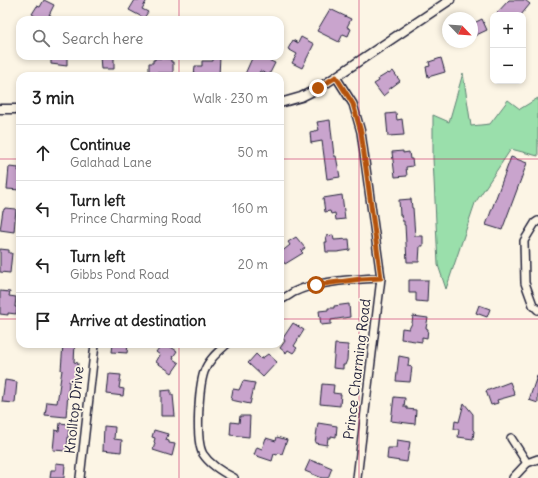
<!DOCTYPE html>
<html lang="en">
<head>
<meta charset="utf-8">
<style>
  :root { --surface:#fff; --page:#f2f2f2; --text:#222; --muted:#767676; --line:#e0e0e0 }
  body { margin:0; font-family:Delius,sans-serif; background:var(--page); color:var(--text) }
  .controls { position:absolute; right:12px; top:12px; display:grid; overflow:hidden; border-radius:8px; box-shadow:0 2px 6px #0003 }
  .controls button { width:36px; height:36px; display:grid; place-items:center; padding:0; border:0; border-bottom:1px solid var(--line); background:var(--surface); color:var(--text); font:20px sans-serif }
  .compass { position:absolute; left:442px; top:12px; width:36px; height:36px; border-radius:50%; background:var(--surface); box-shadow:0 2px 6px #0003; rotate:115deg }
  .stop { position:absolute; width:12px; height:12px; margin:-9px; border:3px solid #b45309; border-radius:50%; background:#fff }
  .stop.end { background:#b45309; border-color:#fff; box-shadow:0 1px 4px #0008 }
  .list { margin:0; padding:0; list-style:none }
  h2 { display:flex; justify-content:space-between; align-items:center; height:52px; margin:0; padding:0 16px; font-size:17px }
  h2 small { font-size:13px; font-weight:400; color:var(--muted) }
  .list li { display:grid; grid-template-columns:26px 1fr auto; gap:12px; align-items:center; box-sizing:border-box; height:56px; padding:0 16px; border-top:1px solid var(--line) }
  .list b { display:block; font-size:15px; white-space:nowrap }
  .list p { margin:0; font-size:13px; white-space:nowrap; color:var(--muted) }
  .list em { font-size:13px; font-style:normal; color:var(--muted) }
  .icon { flex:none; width:22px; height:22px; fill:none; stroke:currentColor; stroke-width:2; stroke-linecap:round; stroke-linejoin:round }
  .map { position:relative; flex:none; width:538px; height:478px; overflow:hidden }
  .search { position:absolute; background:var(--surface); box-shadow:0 2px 6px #0003; left:16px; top:16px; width:268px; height:44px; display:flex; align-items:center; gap:10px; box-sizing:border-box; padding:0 14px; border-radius:12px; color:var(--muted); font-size:15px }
  .panel { position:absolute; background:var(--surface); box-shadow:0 2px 6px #0003; left:16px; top:72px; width:268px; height:276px; border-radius:12px }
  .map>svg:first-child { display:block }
</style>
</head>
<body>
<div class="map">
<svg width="538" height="478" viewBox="0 0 538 478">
  <rect width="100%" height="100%" fill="#fcf5e5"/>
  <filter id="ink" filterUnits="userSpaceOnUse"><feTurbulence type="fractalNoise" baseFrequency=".025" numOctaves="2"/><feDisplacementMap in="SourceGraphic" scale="8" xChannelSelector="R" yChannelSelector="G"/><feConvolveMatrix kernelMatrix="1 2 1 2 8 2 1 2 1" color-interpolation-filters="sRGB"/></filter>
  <g filter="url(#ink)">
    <path fill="#9adfab" stroke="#5e8073" d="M463,73L471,126L490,124L508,100L520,109L538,98V156L511,149L475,203L446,289L438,265L433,158V115L449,122Z"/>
    <g fill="#c9a4cd" stroke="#22223b">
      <path d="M44,0L54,5L49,15H51L48,20H33L35,16L32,14L37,6L40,7Z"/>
      <path d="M135,0H147L142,9L148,12L144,18L129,10Z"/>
      <path d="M509,0H525L530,4L521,15H495Z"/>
      <path d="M330,9L351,19L347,27L351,29L348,36L343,34L339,42L317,31Z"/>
      <path d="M482,19L487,30L472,37V24Z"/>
      <path d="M301,37L314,44L302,68L292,63L297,54L288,49L293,40L298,43Z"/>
      <path d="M51,56H67V66L51,64Z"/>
      <path d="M101,56H114V69H102Z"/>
      <path d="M213,56H220L219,76H194L195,66H202V61H213Z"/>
      <path d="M253,56H259L275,63L269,75L260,71L257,76H249L245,74Z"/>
      <path d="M155,58L171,59V62H173V73H149V63H153V60H155Z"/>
      <path d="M441,58L445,72L428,77L426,67L430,66L429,62Z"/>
      <path d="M393,71L400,81L388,90L389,91L383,96L374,84L379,81L378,79L388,73L389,74Z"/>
      <path d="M396,113L397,120L402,119L404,135L388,136L386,114Z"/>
      <path d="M330,120L334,156H336L340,177L327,179L322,141L311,143L310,132L319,130L317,122Z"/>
      <path d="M403,151V153L409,152L410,159H412L413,166L406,167L407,176L395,177L392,152Z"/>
      <path d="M511,157L527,163L502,230L486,225Z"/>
      <path d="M9,167L19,168L18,171H20V190L7,189Z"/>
      <path d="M342,195L345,219L336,220L335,213L331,214L330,211L325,212L323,198Z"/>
      <path d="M411,199L412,208H413L415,236H423V246H420L419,262H407L405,225H404V221H402L401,215H400L399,200Z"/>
      <path d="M5,208L16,209L14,232L0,230L3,210H4Z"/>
      <path d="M333,235L334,240L349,239L350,250L337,252H326L325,242H327L326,236Z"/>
      <path d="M296,237L305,248L301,251L303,253L285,264L280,256V253L290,245L288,242Z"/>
      <path d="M0,249L9,250V253H12L10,273L0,272Z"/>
      <path d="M409,280H428L427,302L416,301V293H409Z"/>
      <path d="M0,291L10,292L9,296L16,297L15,307H17L16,314L8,313V315L0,314Z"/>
      <path d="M349,304L350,317L331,320V324L321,325L319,311L328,310V308H334V306Z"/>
      <path d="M479,305L490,309L487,317L476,313Z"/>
      <path d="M413,316L428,318L426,328L428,329L427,338L422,337V342L401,339L402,328L409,329L412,323Z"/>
      <path d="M293,323L304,330L294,346L297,348L293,353L288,350L286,353L280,348L285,341L283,338Z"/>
      <path d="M63,344H75L74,362L78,363L76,382L69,381L66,417L45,415L47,402L57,403L62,370H61Z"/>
      <path d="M113,344H128L127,353L112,352Z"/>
      <path d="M162,344H166L177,351L173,357H174L173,359L179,363L172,373L156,362L160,355L156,352Z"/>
      <path d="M335,344L348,345L347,360L345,365H343V369L333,368Z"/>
      <path d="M256,354L261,359L268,354L277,362L263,377L248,363Z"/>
      <path d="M399,356L409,358L408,366L412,367L410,382L396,381Z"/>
      <path d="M109,374L121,375L119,388L124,389L123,396L107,394Z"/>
      <path d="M537,376H538V403L529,400Z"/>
      <path d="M5,380L17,382L15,403L2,402Z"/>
      <path d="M243,381L255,383L250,404L231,400L233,389L239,390Z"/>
      <path d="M510,382L515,395L497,400L498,403L491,405L486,391Z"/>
      <path d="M322,384L334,385L333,393L341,394L340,406L320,404Z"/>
      <path d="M171,390V395H173L175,416H161V391Z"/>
      <path d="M394,397L405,398L404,407H407V409L416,410L415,424L391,421Z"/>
      <path d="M464,403L473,414V430L474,431L473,439L458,437L459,429H454L455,421L459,422Z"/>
      <path d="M240,416H250L249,437L230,435L231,422L239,423Z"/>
      <path d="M60,423L69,424L67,451L53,450L55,430L59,431Z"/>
      <path d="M318,423L337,426L336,437L331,436V438H328L327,445L315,443Z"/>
      <path d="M104,426L115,427L114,439L122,440L121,452L103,450Z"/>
      <path d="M154,430L168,434L166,440L169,441V443L175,444L172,456L153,450L155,443L154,442L155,438L152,437Z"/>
      <path d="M277,437L287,440L282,454L278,453L277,455L274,454L272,461L254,455L257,447L262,449L266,438L276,441Z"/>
      <path d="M397,440L410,442L407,462L387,459L388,448H396Z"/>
      <path d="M310,460L318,463V462L332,468L328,478H322L305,471Z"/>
      <path d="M56,463L65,464L64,478H50L51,470H56Z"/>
    </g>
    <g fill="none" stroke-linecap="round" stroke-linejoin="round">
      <g stroke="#22223b" stroke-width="10">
        <g id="minor">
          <path d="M336,77L353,104L361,132L381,278L357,478"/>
          <path d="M538,221L535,223L524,241L525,283L533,305L538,310"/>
          <path d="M280,300C285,298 289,295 294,292C316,281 356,279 381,278"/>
          <path d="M227,344C218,352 208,360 204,372C199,387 195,441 203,454C210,465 222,472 234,478"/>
          <path d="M511,438L527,463"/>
          <path d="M80,478L95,344"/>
          <path d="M513,478L527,463L538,459"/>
        </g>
      </g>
      <g stroke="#22223b" stroke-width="11">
        <g id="tertiary">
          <path d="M280,103L301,97L319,88L450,0"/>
          <path d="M0,109H20"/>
        </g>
      </g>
      <use href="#minor" stroke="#fcf5e5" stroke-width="7"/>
      <use href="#tertiary" stroke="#fcf5e5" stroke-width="8"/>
    </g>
  </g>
  <g fill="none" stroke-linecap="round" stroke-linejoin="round" filter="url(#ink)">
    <path stroke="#b45309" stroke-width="5" d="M316,285L361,279L381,278L361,132L353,104L336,77L318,88"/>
  </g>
  <path fill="none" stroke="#c2185b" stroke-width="1" stroke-opacity="0.55" d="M179,0V20M359,0V478M179,56V76M0,159H20M280,159H538M0,319H20M280,319H538M179,344V478"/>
  <g text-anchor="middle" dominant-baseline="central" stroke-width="3.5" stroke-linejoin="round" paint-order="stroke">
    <g font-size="14" fill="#22223b" stroke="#fcf5e5">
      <text transform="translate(357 369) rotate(-83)">Prince Charming Road</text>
      <text transform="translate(74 410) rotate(-84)">Knolltop Drive</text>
    </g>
  </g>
</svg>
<div class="controls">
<button>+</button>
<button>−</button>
</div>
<svg class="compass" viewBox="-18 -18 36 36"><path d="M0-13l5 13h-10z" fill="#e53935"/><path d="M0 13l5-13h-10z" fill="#767676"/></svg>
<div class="stop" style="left:316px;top:285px"></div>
<div class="stop end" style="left:318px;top:88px"></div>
<div class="search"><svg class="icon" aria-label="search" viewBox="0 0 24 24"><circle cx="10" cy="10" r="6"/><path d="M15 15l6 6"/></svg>Search here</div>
<section class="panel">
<h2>3 min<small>Walk · 230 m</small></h2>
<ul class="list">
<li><svg class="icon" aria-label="ahead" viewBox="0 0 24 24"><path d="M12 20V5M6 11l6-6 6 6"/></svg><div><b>Continue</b><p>Galahad Lane</p></div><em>50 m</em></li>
<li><svg class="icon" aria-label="left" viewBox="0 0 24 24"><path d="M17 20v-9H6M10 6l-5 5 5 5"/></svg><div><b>Turn left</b><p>Prince Charming Road</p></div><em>160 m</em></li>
<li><svg class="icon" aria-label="left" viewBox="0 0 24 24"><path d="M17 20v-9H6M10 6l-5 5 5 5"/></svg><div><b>Turn left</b><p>Gibbs Pond Road</p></div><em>20 m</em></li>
<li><svg class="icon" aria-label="arrive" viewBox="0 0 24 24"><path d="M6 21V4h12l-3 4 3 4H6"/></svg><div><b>Arrive at destination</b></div></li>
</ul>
</section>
</div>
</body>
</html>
